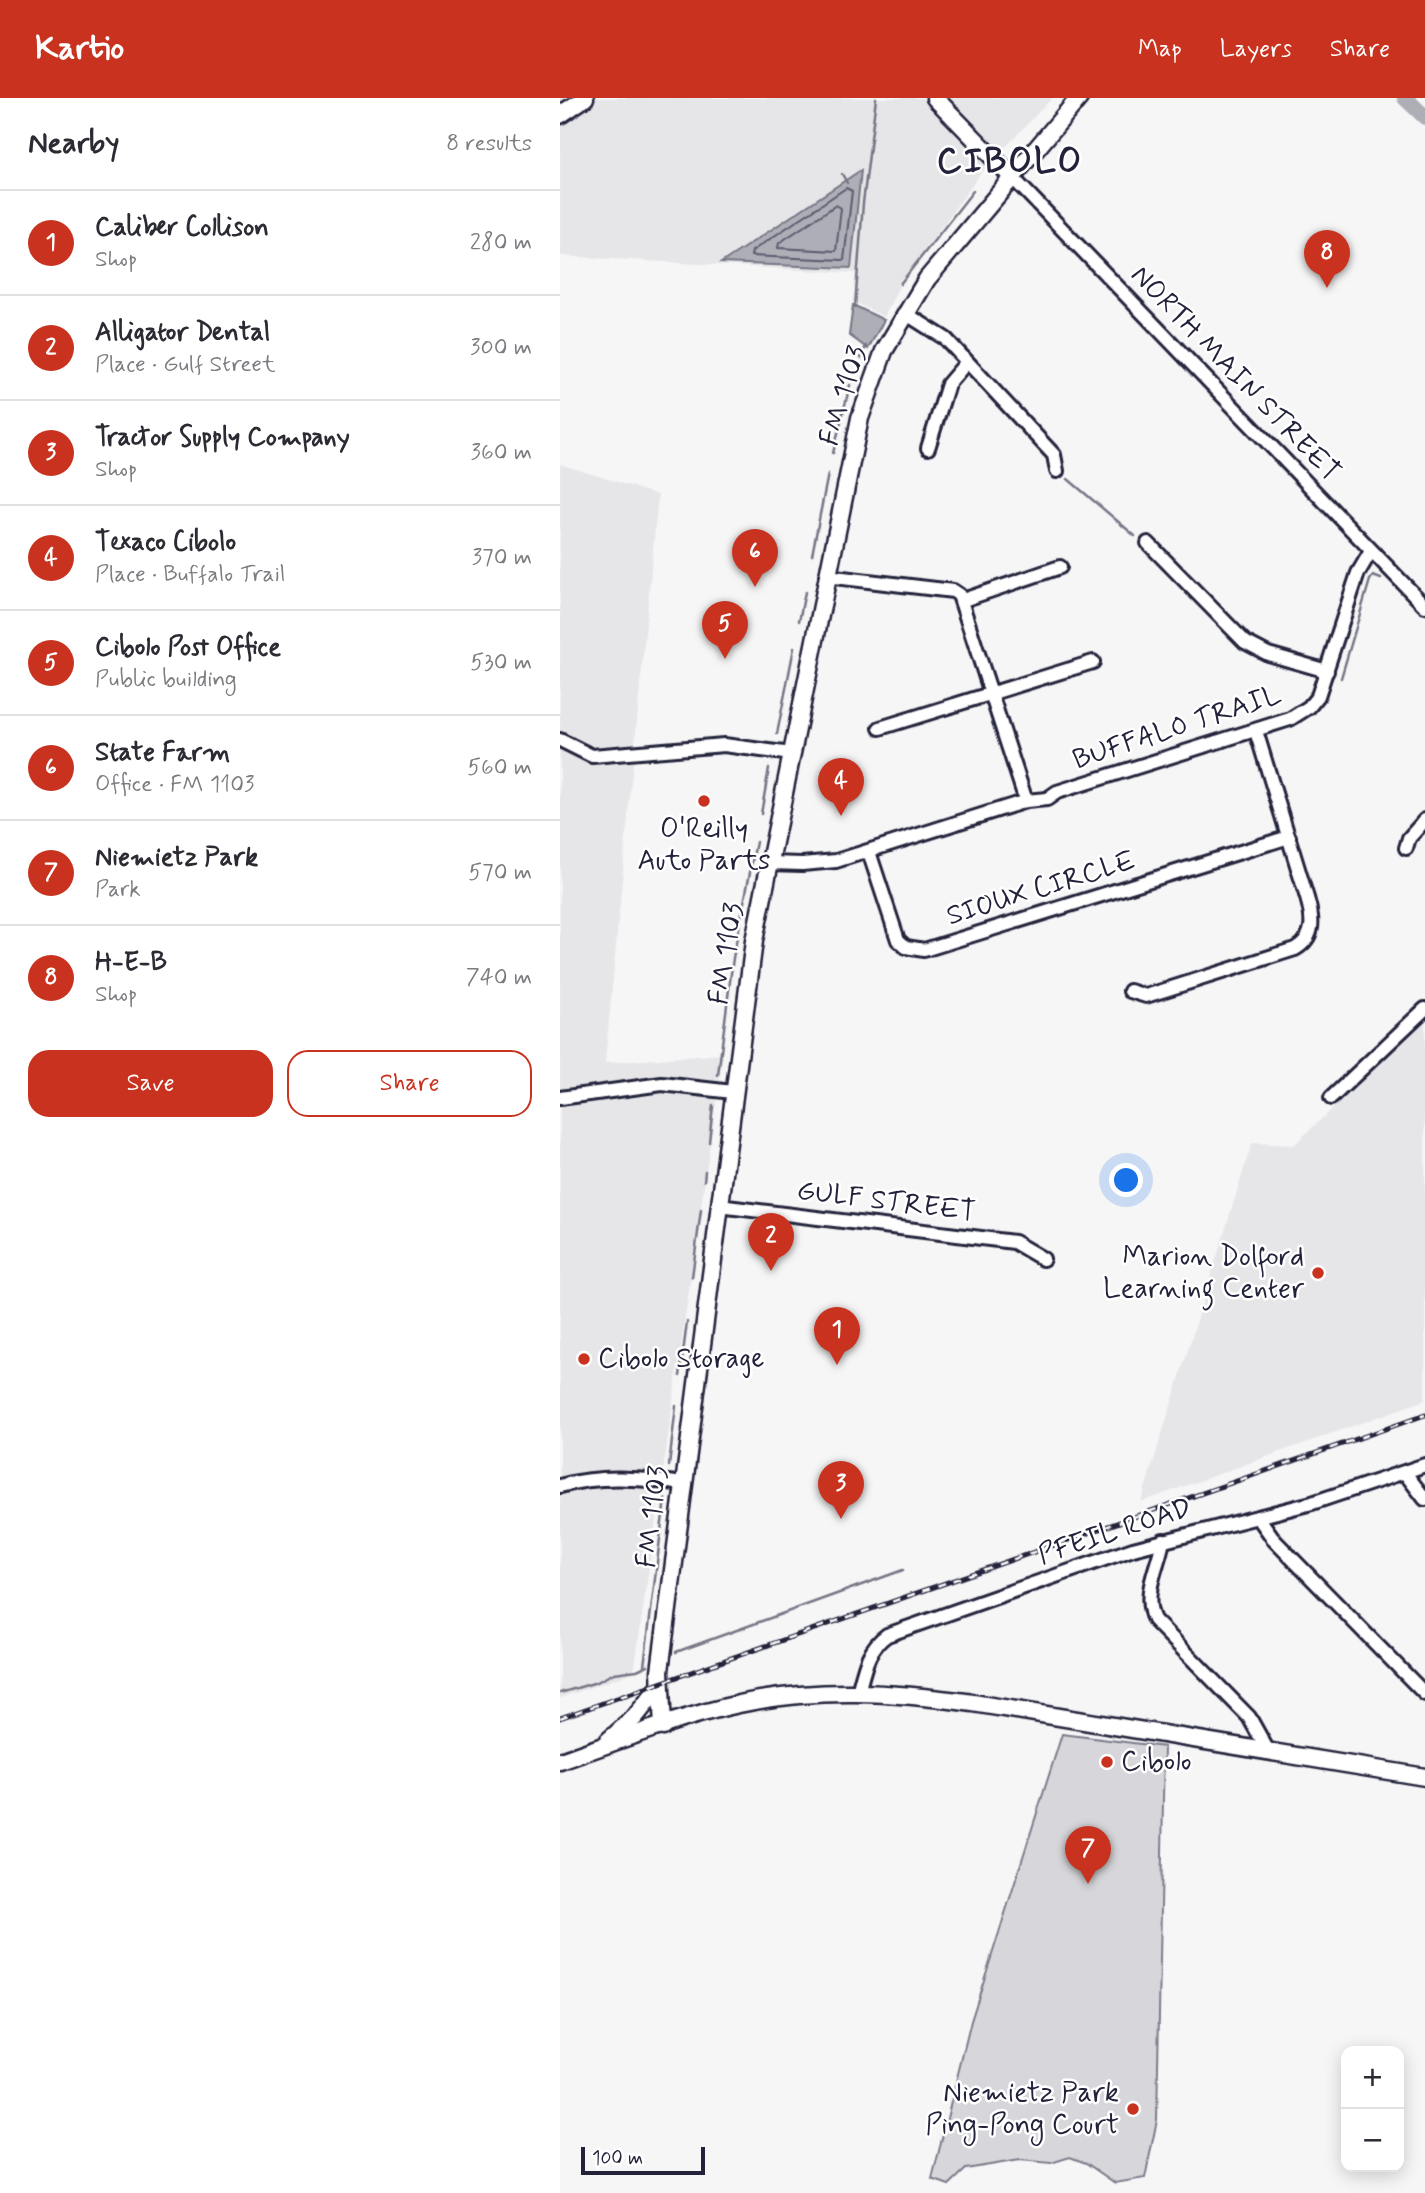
<!DOCTYPE html>
<html lang="en">
<head>
<meta charset="utf-8">
<style>
  :root { --surface:#fff; --page:#f7f7f7; --text:#2b2b33; --muted:#7c7c81; --line:#e1e1e2; --accent:#c8321e }
  body { margin:0; font-family:Mynerve,sans-serif; background:var(--page); color:var(--text) }
  .controls { position:absolute; right:21px; bottom:21px; display:grid; overflow:hidden; border-radius:14px; box-shadow:0 4px 18px #0003 }
  .controls button { width:63px; height:63px; display:grid; place-items:center; padding:0; border:0; border-bottom:2px solid var(--line); background:var(--surface); color:var(--text); font:35px sans-serif }
  .scale { position:absolute; left:21px; bottom:18px; width:124px; box-sizing:border-box; padding-left:7px; border:4px solid #22223b; border-top:0; font-size:19px; line-height:24px; white-space:nowrap; color:#22223b; -webkit-text-stroke:5px #fff; paint-order:stroke }
  .you { position:absolute; left:567px; top:1083px; width:24px; height:24px; margin:-18px; border:5px solid #fff; border-radius:50%; background:#1a73e8; box-shadow:0 0 0 10px #1a73e833 }
  .badge { display:grid; place-items:center; width:46px; height:46px; border-radius:50%; background:var(--accent); color:#fff; font-size:23px; font-weight:700 }
  .pin { position:absolute; translate:-50% -58px; filter:drop-shadow(0 2px 4px #0008) }
  .pin::after { content:''; position:absolute; top:37px; width:24px; height:21px; background:inherit; clip-path:polygon(0 0,100% 0,50% 100%) }
  .list { margin:0; padding:0; list-style:none }
  h2 { display:flex; justify-content:space-between; align-items:center; height:91px; margin:0; padding:0 28px; font-size:30px }
  h2 small { font-size:23px; font-weight:400; color:var(--muted) }
  .list li { display:grid; grid-template-columns:46px 1fr auto; gap:21px; align-items:center; box-sizing:border-box; height:105px; padding:0 28px; border-top:2px solid var(--line) }
  .list b { display:block; font-size:26px; white-space:nowrap }
  .list p { margin:0; font-size:23px; white-space:nowrap; color:var(--muted) }
  .list em { font-size:23px; font-style:normal; color:var(--muted) }
  .actions { display:flex; gap:14px; padding:21px 28px }
  .actions a { flex:1; padding:16px 0; border:2px solid var(--accent); border-radius:21px; text-align:center; font-size:24px; color:var(--accent) }
  .actions .main { background:var(--accent); color:#fff }
  .map { position:relative; flex:none; width:865px; height:2095px; overflow:hidden }
  header { display:flex; align-items:center; gap:42px; box-sizing:border-box; height:98px; padding:0 35px; background:var(--accent); color:#fff }
  header strong { font-size:33px }
  nav { display:flex; gap:38px; margin-inline-start:auto; font-size:24px }
  main { display:flex }
  aside { flex:1; background:var(--surface) }
  .map>svg:first-child { display:block }
</style>
</head>
<body>
<header>
<strong>Kartio</strong>
<nav><a>Map</a><a>Layers</a><a>Share</a></nav>
</header>
<main>
<aside>
<h2>Nearby<small>8 results</small></h2>
<ul class="list">
<li><span class="badge">1</span><div><b>Caliber Collison</b><p>Shop</p></div><em>280 m</em></li>
<li><span class="badge">2</span><div><b>Alligator Dental</b><p>Place · Gulf Street</p></div><em>300 m</em></li>
<li><span class="badge">3</span><div><b>Tractor Supply Company</b><p>Shop</p></div><em>360 m</em></li>
<li><span class="badge">4</span><div><b>Texaco Cibolo</b><p>Place · Buffalo Trail</p></div><em>370 m</em></li>
<li><span class="badge">5</span><div><b>Cibolo Post Office</b><p>Public building</p></div><em>530 m</em></li>
<li><span class="badge">6</span><div><b>State Farm</b><p>Office · FM 1103</p></div><em>560 m</em></li>
<li><span class="badge">7</span><div><b>Niemietz Park</b><p>Park</p></div><em>570 m</em></li>
<li><span class="badge">8</span><div><b>H-E-B</b><p>Shop</p></div><em>740 m</em></li>
</ul>
<div class="actions"><a class="main">Save</a><a>Share</a></div>
</aside>
<div class="map">
<svg width="865" height="2095" viewBox="0 0 865 2095">
  <rect width="100%" height="100%" fill="#f6f6f7"/>
  <filter id="ink" filterUnits="userSpaceOnUse"><feTurbulence type="fractalNoise" baseFrequency=".0143" numOctaves="2"/><feDisplacementMap in="SourceGraphic" scale="14" xChannelSelector="R" yChannelSelector="G"/><feConvolveMatrix kernelMatrix="1 2 1 2 8 2 1 2 1" color-interpolation-filters="sRGB"/></filter>
  <g filter="url(#ink)">
    <g fill="#e6e6e9">
      <path d="M0,0H492L420,76L340,186L324,219L293,203L295,175L0,158Z"/>
      <path d="M0,366L98,397L45,965L163,956L74,1574L0,1600Z"/>
      <path d="M865,922V1302L581,1404L692,1045L734,1047Z"/>
    </g>
    <path fill="#d7d7db" stroke="#7c7c8b" stroke-width="2" d="M502,1636L604,1649L597,2022L585,2080L555,2085L526,2065L510,2059L491,2065L460,2062L406,2071L389,2087L372,2081L411,1923Z"/>
    <g fill="#aeaeb7" stroke="#767685" stroke-width="2">
      <path d="M301,72L291,170L161,165Z"/>
      <path d="M293,207L324,222L308,251L289,237Z"/>
    </g>
    <g fill="none" stroke-linecap="round" stroke-linejoin="round">
      <g stroke="#5a5a6d" stroke-width="2">
        <path d="M286,90L292,93L284,162L191,158L192,153Z"/>
        <path d="M276,107L281,110L276,153L218,150L219,145Z"/>
      </g>
      <g stroke="#767685" stroke-width="2.5">
        <path d="M282,76L287,85"/>
        <path d="M340,186L413,93"/>
        <path d="M295,209L303,105L316,0"/>
        <path d="M301,260L306,248"/>
        <path d="M273,355L290,287"/>
        <path d="M508,381L575,438"/>
        <path d="M252,457L268,376"/>
        <path d="M239,523L245,494"/>
        <path d="M781,580L810,482L813,478L821,481"/>
        <path d="M217,636L234,550"/>
        <path d="M201,716L209,670"/>
        <path d="M158,977L173,860L196,744"/>
        <path d="M149,1044L153,1007"/>
        <path d="M144,1083L145,1073"/>
        <path d="M132,1179L141,1112"/>
        <path d="M120,1278L127,1224"/>
        <path d="M109,1368L116,1308"/>
        <path d="M116,1554L343,1472"/>
        <path d="M84,1568L105,1401"/>
        <path d="M0,1595L37,1584L54,1575L77,1572L88,1567"/>
      </g>
      <path stroke="#aeaeb7" stroke-width="16" d="M845,0L865,19"/>
      <g stroke="#22223b" stroke-width="18">
        <g id="minor">
          <path d="M451,78L865,508"/>
          <path d="M345,215L386,241L494,357L497,373"/>
          <path d="M368,350L388,286L406,265"/>
          <path d="M588,445L685,544L708,556L767,573"/>
          <path d="M266,478L393,493L399,497L466,703"/>
          <path d="M403,502L500,469"/>
          <path d="M320,630L533,564"/>
          <path d="M0,642L32,658L164,647L232,656"/>
          <path d="M846,750L849,740L865,722"/>
          <path d="M309,754L338,842L346,849L364,852L729,739"/>
          <path d="M209,765L242,766L276,763L466,703L487,701L497,694L730,621L749,609L758,598L798,475L811,453"/>
          <path d="M570,893L586,898L735,851C756,839 753,820 747,800L696,633"/>
          <path d="M0,1000L102,986L173,994"/>
          <path d="M771,1000L865,911"/>
          <path d="M159,1108L454,1144L483,1161"/>
          <path d="M845,1375L865,1401"/>
          <path d="M0,1388C43,1376 81,1381 124,1386"/>
          <path d="M698,1419L715,1443L865,1596"/>
          <path d="M603,1442C599,1468 581,1496 594,1522L689,1619L708,1653"/>
          <path d="M298,1595C304,1572 307,1551 327,1537L573,1451L752,1405L865,1367"/>
        </g>
      </g>
      <g stroke="#22223b" stroke-width="21">
        <g id="major">
          <path d="M375,0L451,78"/>
          <path d="M0,17L25,0"/>
          <path d="M103,1629L100,1573L194,843L300,320L324,253L367,181L519,0"/>
          <path d="M48,1643L75,1619L99,1589"/>
          <path d="M0,1663C59,1643 118,1619 179,1606C257,1589 334,1594 413,1605L865,1679"/>
        </g>
      </g>
      <use href="#minor" stroke="#fff" stroke-width="12"/>
      <use href="#major" stroke="#fff" stroke-width="16"/>
      <g stroke="#22223b" stroke-width="5">
        <path id="rail" d="M0,1620L865,1317"/>
      </g>
      <use href="#rail" stroke="#fff" stroke-width="2.5" stroke-dasharray="8" stroke-linecap="butt"/>
    </g>
  </g>
  <g fill="#c8321e" stroke="#fff" stroke-width="2.5">
    <circle cx="144" cy="703" r="7"/>
    <circle cx="758" cy="1175" r="7"/>
    <circle cx="24" cy="1261" r="7"/>
    <circle cx="547" cy="1664" r="7"/>
    <circle cx="573" cy="2011" r="7"/>
  </g>
  <g text-anchor="middle" dominant-baseline="central" stroke-width="5" stroke-linejoin="round" paint-order="stroke">
    <g font-size="28" fill="#22223b" stroke="#fff">
      <text transform="translate(675 276) rotate(46)">NORTH MAIN STREET</text>
      <text transform="translate(284 298) rotate(-73)">FM 1103</text>
      <text transform="translate(617 630) rotate(-18)">BUFFALO TRAIL</text>
      <text transform="translate(481 791) rotate(-17)">SIOUX CIRCLE</text>
      <text transform="translate(167 856) rotate(-81)">FM 1103</text>
      <text transform="translate(326 1104) rotate(7)">GULF STREET</text>
      <text transform="translate(93 1419) rotate(-83)">FM 1103</text>
      <text transform="translate(555 1434) rotate(-18)">PFEIL ROAD</text>
    </g>
    <g font-size="28" fill="#22223b" stroke="#fff" text-anchor="end">
      <text x="144" y="731" text-anchor="middle">O'Reilly<tspan x="144" dy="32">Auto Parts</tspan></text>
      <text x="744" y="1159">Marion Dolford<tspan x="744" dy="32">Learning Center</tspan></text>
      <text x="38" y="1261" text-anchor="start">Cibolo Storage</text>
      <text x="561" y="1664" text-anchor="start">Cibolo</text>
      <text x="559" y="1995">Niemietz Park<tspan x="559" dy="32">Ping-Pong Court</tspan></text>
    </g>
    <g font-size="35" font-weight="bold" letter-spacing="2" fill="#22223b" stroke="#fff">
      <text x="450" y="64">CIBOLO</text>
    </g>
  </g>
</svg>
<div class="controls">
<button>+</button>
<button>−</button>
</div>
<div class="scale">100 m</div>
<div class="you"></div>
<div class="pin badge" style="left:277px;top:1267px">1</div>
<div class="pin badge" style="left:211px;top:1173px">2</div>
<div class="pin badge" style="left:281px;top:1421px">3</div>
<div class="pin badge" style="left:281px;top:718px">4</div>
<div class="pin badge" style="left:165px;top:561px">5</div>
<div class="pin badge" style="left:195px;top:489px">6</div>
<div class="pin badge" style="left:528px;top:1786px">7</div>
<div class="pin badge" style="left:767px;top:190px">8</div>
</div>
</main>
</body>
</html>
